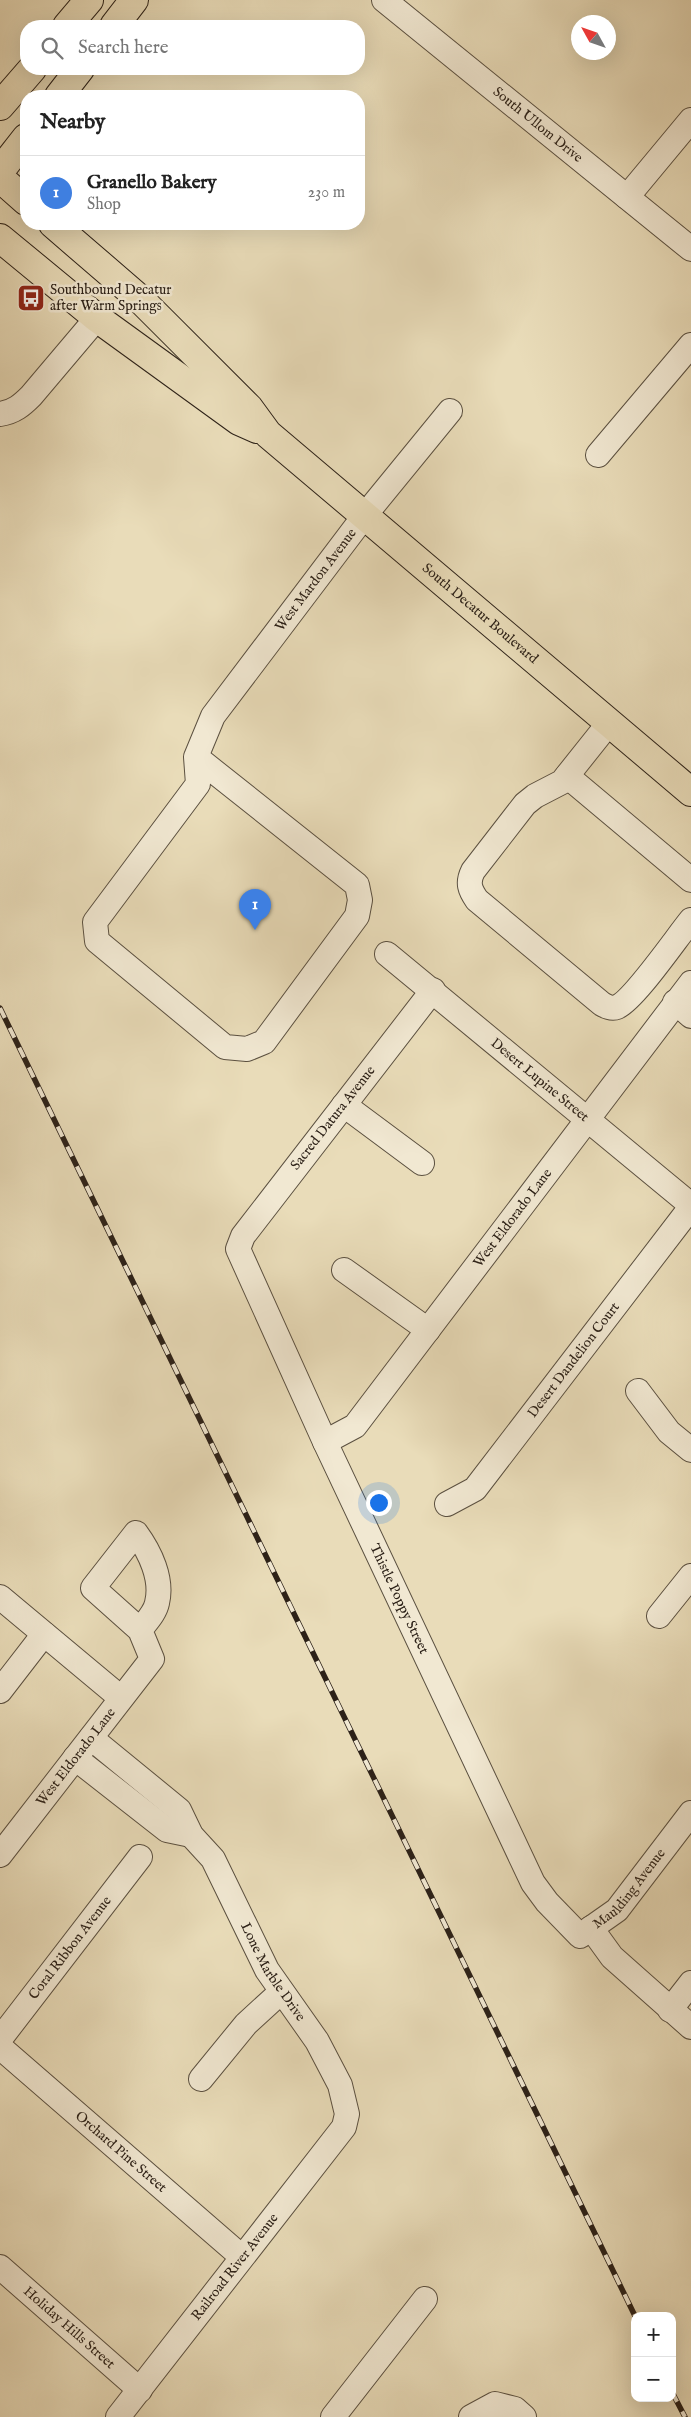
<!DOCTYPE html>
<html lang="en">
<head>
<meta charset="utf-8">
<style>
  :root { --surface:#fff; --page:#f6f6f6; --text:#222; --muted:#767676; --line:#e0e0e0; --accent:#8f2418 }
  body { margin:0; font-family:"IM FELL English",serif; background:var(--page); color:var(--text) }
  .controls { position:absolute; right:15px; bottom:15px; display:grid; overflow:hidden; border-radius:10px; box-shadow:0 5px 20px #0002 }
  .controls button { width:45px; height:45px; display:grid; place-items:center; padding:0; border:0; border-bottom:1px solid var(--line); background:var(--surface); color:var(--text); font:25px sans-serif }
  .compass { position:absolute; left:571px; top:15px; width:45px; height:45px; border-radius:50%; background:var(--surface); box-shadow:0 5px 20px #0002; rotate:310deg }
  .you { position:absolute; left:378px; top:1502px; width:18px; height:18px; margin:-12px; border:4px solid #fff; border-radius:50%; background:#1a73e8; box-shadow:0 0 0 8px #1a73e833 }
  .badge { display:grid; place-items:center; width:32px; height:32px; border-radius:50%; background:var(--accent); color:#fff; font-size:16px; font-weight:700 }
  .pin { position:absolute; translate:-50% -41px; filter:drop-shadow(0 1px 2px #0008) }
  .pin::after { content:''; position:absolute; top:26px; width:18px; height:15px; background:inherit; clip-path:polygon(0 0,100% 0,50% 100%) }
  .list { margin:0; padding:0; list-style:none }
  h2 { display:flex; justify-content:space-between; align-items:center; height:65px; margin:0; padding:0 20px; font-size:21px }
  h2 small { font-size:16px; font-weight:400; color:var(--muted) }
  .list li { display:grid; grid-template-columns:32px 1fr auto; gap:15px; align-items:center; box-sizing:border-box; height:75px; padding:0 20px; border-top:1px solid var(--line) }
  .list b { display:block; font-size:19px; white-space:nowrap }
  .list p { margin:0; font-size:16px; white-space:nowrap; color:var(--muted) }
  .list em { font-size:16px; font-style:normal; color:var(--muted) }
  .icon { flex:none; width:28px; height:28px; fill:none; stroke:currentColor; stroke-width:2; stroke-linecap:round; stroke-linejoin:round }
  .map { position:relative; flex:none; width:691px; height:2417px; overflow:hidden }
  .search { position:absolute; background:var(--surface); box-shadow:0 5px 20px #0002; left:20px; top:20px; width:345px; height:55px; display:flex; align-items:center; gap:12px; box-sizing:border-box; padding:0 18px; border-radius:20px; color:var(--muted); font-size:19px }
  .panel { position:absolute; background:var(--surface); box-shadow:0 5px 20px #0002; left:20px; top:90px; width:345px; height:140px; border-radius:20px }
  .map>svg:first-child { display:block }
</style>
</head>
<body>
<div class="map">
<svg width="691" height="2417" viewBox="0 0 691 2417">
  <rect width="100%" height="100%" fill="#e9dcb9"/>
  <filter id="stains"><feTurbulence type="fractalNoise" baseFrequency=".004" numOctaves="4"/><feColorMatrix values="0 0 0 0 .2 0 0 0 0 .09 0 0 0 0 .02 0 0 0 .5 -.17"/></filter>
  <radialGradient id="worn" r=".72"><stop offset=".6" stop-color="#630" stop-opacity="0"/><stop offset="1" stop-color="#630" stop-opacity=".3"/></radialGradient>
  <g fill="none" stroke-linecap="round" stroke-linejoin="round">
    <g stroke="#5b5040" stroke-width="26">
      <g id="minor">
        <path id="s1" d="M384,0L691,249"/>
        <path d="M627,197L691,120"/>
        <path d="M0,414C14,412 22,405 31,396L97,318"/>
        <path d="M598,455L691,345"/>
        <path d="M609,723L562,782L535,796L525,804L473,871C467,883 470,890 477,900L602,1004C607,1007 612,1009 617,1007C634,1000 677,937 691,920"/>
        <path id="s2" d="M196,757L357,885L360,900L357,916L264,1042L247,1049L225,1047L97,941L95,922L198,784L196,757L213,716L365,515L450,411"/>
        <path d="M567,776L691,880"/>
        <path id="s3" d="M387,954L691,1205"/>
        <path id="s4" d="M433,990L243,1236L238,1249L325,1442L533,1883L547,1902L580,1936L617,1910L691,1813"/>
        <path d="M675,1002L691,1016"/>
        <path d="M344,1105L422,1163"/>
        <path d="M344,1270L428,1330"/>
        <path d="M638,1391L669,1432L691,1450"/>
        <path id="s5" d="M325,1442L355,1426L691,983"/>
        <path id="s6" d="M447,1504L475,1489L691,1207"/>
        <path d="M0,1597L121,1698"/>
        <path d="M659,1616L691,1576"/>
        <path d="M0,1691L44,1634"/>
        <path id="s7" d="M91,1738L179,1810L191,1835L213,1859L267,1970L317,2041L340,2085L347,2114L344,2127L118,2417"/>
        <path d="M75,1758L167,1830L191,1835"/>
        <path id="s8" d="M0,1855L152,1659L140,1630L93,1588L136,1533C150,1552 163,1579 157,1603C155,1613 146,1622 140,1630"/>
        <path d="M591,1928L612,1957L691,2027"/>
        <path d="M670,2010L691,1983"/>
        <path id="s9" d="M0,2039L140,1857"/>
        <path id="s10" d="M0,2047L242,2257"/>
        <path d="M201,2079L246,2024L281,1992"/>
        <path id="s11" d="M0,2267L140,2390"/>
        <path d="M333,2417L425,2299"/>
        <path d="M471,2417L495,2404L515,2409L524,2417"/>
      </g>
    </g>
    <g stroke="#2c2118" stroke-width="30">
      <g id="major">
        <path d="M67,26L89,0"/>
        <path d="M114,26L134,0"/>
        <path d="M59,96L80,69"/>
        <path d="M0,106L32,69"/>
        <path d="M0,171L26,138"/>
        <path d="M0,178L26,201"/>
        <path id="s12" d="M53,224L140,299L249,408L268,434L691,792"/>
        <path d="M0,238L97,318L239,421L257,429"/>
      </g>
    </g>
    <use href="#minor" stroke="#f1e8d2" stroke-width="24"/>
    <use href="#major" stroke="#e9dcb9" stroke-width="28"/>
    <g stroke="#2c2118" stroke-width="5.5">
      <g id="rail">
        <path d="M0,1008L635,2316"/>
        <path d="M672,2392L685,2417"/>
      </g>
    </g>
    <use href="#rail" stroke="#f1e8d2" stroke-width="4" stroke-dasharray="11" stroke-linecap="butt"/>
  </g>
  <defs>
    <g id="bus-square" transform="scale(1.4375)"><rect x="-9" y="-9" width="18" height="18" rx="4" fill="#8f2418" stroke="#f1e8d2"/><path d="M-5-6H5V4H4V6H2V4H-2V6H-4V4H-5ZM-3.5-4V0h7V-4ZM-3.5 1.2v1.5H-2V1.2ZM2 1.2v1.5H3.5V1.2Z" fill="#fff"/></g>
  </defs>
  <g fill-rule="evenodd">
    <use href="#bus-square" x="31" y="298"/>
  </g>
  <g text-anchor="middle" dominant-baseline="central" stroke-width="5" stroke-linejoin="round" paint-order="stroke">
    <g font-size="14" fill="#2c2118" stroke="#f1e8d2">
      <text stroke="none"><textPath href="#s1" startOffset="198">South Ullom Drive</textPath></text>
      <text stroke="none"><textPath href="#s2" startOffset="1034">West Mardon Avenue</textPath></text>
      <text stroke="none"><textPath href="#s12" startOffset="579">South Decatur Boulevard</textPath></text>
      <text stroke="none"><textPath href="#s3" startOffset="198">Desert Lupine Street</textPath></text>
      <text transform="translate(333 1118) rotate(-52)">Sacred Datura Avenue</text>
      <text stroke="none"><textPath href="#s5" startOffset="295">West Eldorado Lane</textPath></text>
      <text stroke="none"><textPath href="#s6" startOffset="194">Desert Dandelion Court</textPath></text>
      <text stroke="none"><textPath href="#s4" startOffset="710">Thistle Poppy Street</textPath></text>
      <text stroke="none"><textPath href="#s8" startOffset="124">West Eldorado Lane</textPath></text>
      <text stroke="none"><textPath href="#s4" startOffset="1164">Maulding Avenue</textPath></text>
      <text stroke="none"><textPath href="#s9" startOffset="115">Coral Ribbon Avenue</textPath></text>
      <text stroke="none"><textPath href="#s7" startOffset="302">Lone Marble Drive</textPath></text>
      <text stroke="none"><textPath href="#s10" startOffset="160">Orchard Pine Street</textPath></text>
      <text transform="translate(235 2267) rotate(-52)">Railroad River Avenue</text>
      <text stroke="none"><textPath href="#s11" startOffset="92">Holiday Hills Street</textPath></text>
    </g>
    <g font-size="14" fill="#2c2118" stroke="#f1e8d2" text-anchor="start">
      <text x="50" y="290">Southbound Decatur<tspan x="50" dy="16">after Warm Springs</tspan></text>
    </g>
  </g>
  <rect width="100%" height="100%" filter="url(#stains)"/>
  <rect width="100%" height="100%" fill="url(#worn)"/>
</svg>
<div class="controls">
<button>+</button>
<button>−</button>
</div>
<svg class="compass" viewBox="-18 -18 36 36"><path d="M0-13l5 13h-10z" fill="#e53935"/><path d="M0 13l5-13h-10z" fill="#767676"/></svg>
<div class="you"></div>
<div class="pin badge" style="left:255px;top:930px;background:#3f7fe0">1</div>
<div class="search"><svg class="icon" aria-label="search" viewBox="0 0 24 24"><circle cx="10" cy="10" r="6"/><path d="M15 15l6 6"/></svg>Search here</div>
<section class="panel">
<h2>Nearby<small></small></h2>
<ul class="list">
<li><span class="badge" style="background:#3f7fe0">1</span><div><b>Granello Bakery</b><p>Shop</p></div><em>230 m</em></li>
</ul>
</section>
</div>
</body>
</html>
